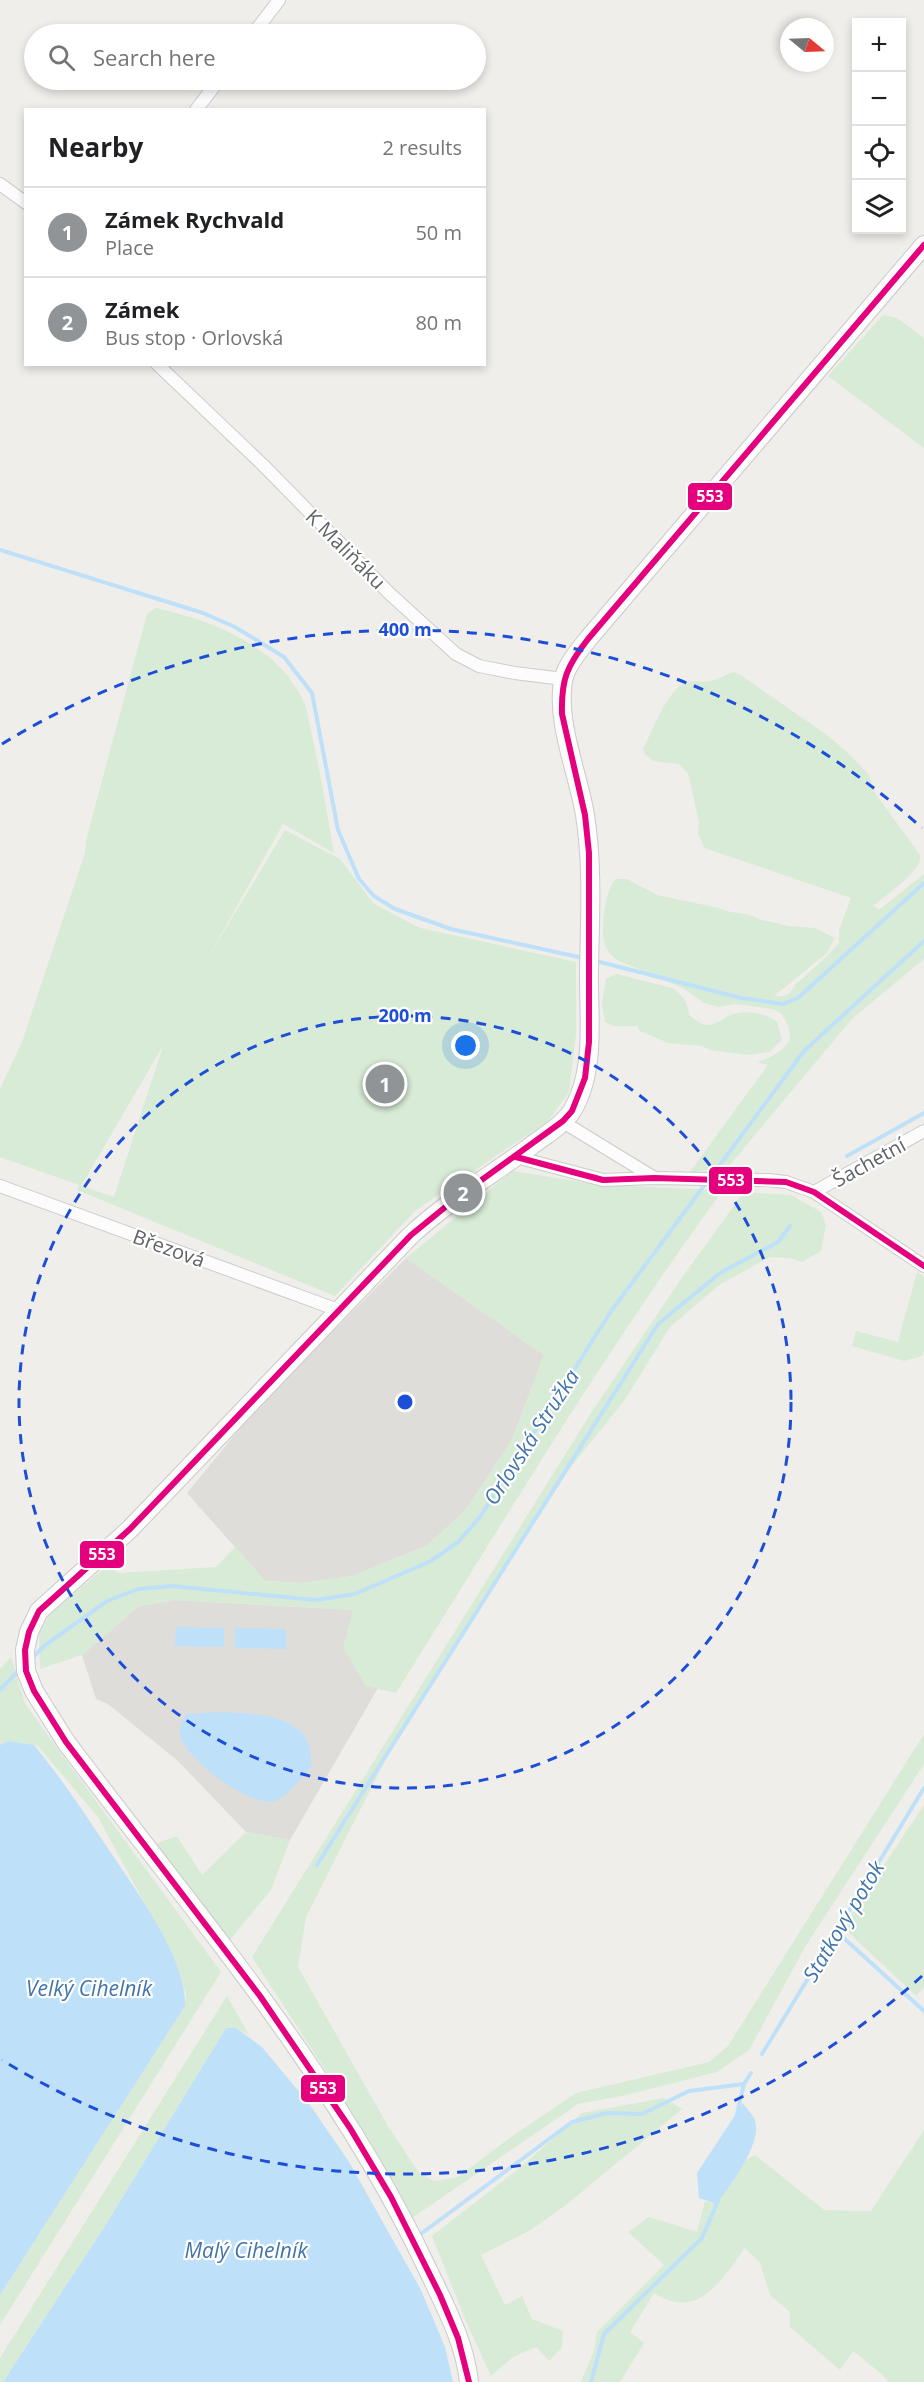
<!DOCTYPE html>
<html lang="en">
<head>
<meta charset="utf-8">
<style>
  :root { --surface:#fff; --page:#f2f2f2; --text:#202124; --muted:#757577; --line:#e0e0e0; --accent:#919496 }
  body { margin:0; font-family:"Open Sans",sans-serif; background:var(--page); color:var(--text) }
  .controls { position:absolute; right:18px; top:18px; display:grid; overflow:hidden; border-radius:0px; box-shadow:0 3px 9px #0003 }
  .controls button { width:54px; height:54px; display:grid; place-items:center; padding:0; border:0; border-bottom:2px solid var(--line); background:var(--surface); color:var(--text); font:30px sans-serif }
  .compass { position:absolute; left:780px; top:18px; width:54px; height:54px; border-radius:50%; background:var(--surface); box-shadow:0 3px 9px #0003; rotate:109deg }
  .you { position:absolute; left:466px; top:1046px; width:21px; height:21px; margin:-15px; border:4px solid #fff; border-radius:50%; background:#1a73e8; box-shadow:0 0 0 9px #1a73e833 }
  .badge { display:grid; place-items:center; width:39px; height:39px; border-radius:50%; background:var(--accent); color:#fff; font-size:20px; font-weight:700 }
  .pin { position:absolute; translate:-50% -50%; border:3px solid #fff; box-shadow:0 2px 6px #0006 }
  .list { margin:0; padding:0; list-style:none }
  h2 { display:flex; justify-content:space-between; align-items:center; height:78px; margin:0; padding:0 24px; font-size:26px }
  h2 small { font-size:20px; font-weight:400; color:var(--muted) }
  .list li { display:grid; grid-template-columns:39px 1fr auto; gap:18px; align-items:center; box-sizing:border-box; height:90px; padding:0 24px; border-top:2px solid var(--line) }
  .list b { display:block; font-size:22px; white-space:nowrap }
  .list p { margin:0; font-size:20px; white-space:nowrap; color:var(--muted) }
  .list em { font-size:20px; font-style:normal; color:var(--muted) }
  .icon { flex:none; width:33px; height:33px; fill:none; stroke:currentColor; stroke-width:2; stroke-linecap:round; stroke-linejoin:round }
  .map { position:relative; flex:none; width:924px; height:2382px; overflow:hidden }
  .search { position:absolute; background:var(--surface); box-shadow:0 3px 9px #0003; left:24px; top:24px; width:462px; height:66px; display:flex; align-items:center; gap:15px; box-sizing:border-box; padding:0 21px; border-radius:33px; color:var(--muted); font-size:22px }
  .panel { position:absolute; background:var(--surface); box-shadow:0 3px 9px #0003; left:24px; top:108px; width:462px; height:258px; border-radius:0px }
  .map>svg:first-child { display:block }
</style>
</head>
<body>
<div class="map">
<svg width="924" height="2382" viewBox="0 0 924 2382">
  <rect width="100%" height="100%" fill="#efeeea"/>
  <g fill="#dfddda">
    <path d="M406,1258L544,1355L512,1440L465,1511L426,1546L353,1576L302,1583L265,1581L187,1493L259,1405Z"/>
    <path d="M174,1600L354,1610L366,1686L378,1688L290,1840L246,1832L178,1761L108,1704L96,1699L82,1655L139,1606Z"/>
  </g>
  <g fill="#d8ebd6" fill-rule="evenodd">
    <path d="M883,315L897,318L924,338V448L828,376Z"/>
    <path d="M156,608C213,621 275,644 303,700C308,710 309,724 312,735C321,774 327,814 334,853L283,824L209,956L285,830L340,859L374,904L420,928L576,962V1034L569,1092L548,1121L416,1210L335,1296L77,1190L79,1185L0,1157V1089L22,1042L85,853L86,840L147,614ZM163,1046L114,1197L81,1186Z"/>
    <path d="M734,672L742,676L827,735L848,753L869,775L875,793L920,855C923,871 885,896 873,906L880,909L924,874V959L852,1019L729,1166L689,1173L768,1065L757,1062C772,1057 781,1053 790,1040L789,1028L782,1014L773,1009L734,1004L719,1007L704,1003L683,988L617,960C612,956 608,952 605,945C600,931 605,889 616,879H627L657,895L719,908C732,915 748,911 758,919L789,926L815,928L835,938L827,953L774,996H783L790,993L795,985L825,958L839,943V930L851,898L705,848L698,834L699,822L688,773L679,764L653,761L645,754L643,749C652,732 667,692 683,684C692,679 702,683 711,681C719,679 726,674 734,672Z"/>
    <path d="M616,974L672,988C682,994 689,1004 689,1015C695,1019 699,1024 706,1025C714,1026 721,1020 728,1016C742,1009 766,1012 777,1022L782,1040L769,1052L748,1055L710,1050L702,1046L668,1043L640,1031L637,1026H614L605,1022L602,1004L606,979Z"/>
    <path d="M512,1171L601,1185L723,1190C605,1351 502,1524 396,1693L366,1686L343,1648L353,1610L174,1600L139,1606L82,1655L40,1669L39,1634L51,1613L108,1565L118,1573L216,1567L235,1547L265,1581L302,1583L353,1576L426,1546L465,1511L512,1440L544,1355L406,1258Z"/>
    <path d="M744,1192L791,1195L821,1212L826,1225L821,1251L802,1262L790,1258L770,1257L719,1285L670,1327L624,1401L573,1464L459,1639L394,1743L306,1917L298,1967L388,2126L419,2173L434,2181L458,2177L511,2137L576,2093L709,2062L728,2046L924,1734V1764L805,1947L749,2050L717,2072L626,2095L578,2104L412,2218L326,2071L252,1957L591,1413L681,1279Z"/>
    <path d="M917,1272L924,1277V1351L922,1356L904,1361L852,1346L856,1331L898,1342Z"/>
    <path d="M11,1657L25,1704L221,1972L0,2325V2295L185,2006L186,1995L181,1977L166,1943L98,1817L38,1746L8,1741L0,1745V1669Z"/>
    <path d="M924,1805V1987L916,1996L849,1933L848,1925L854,1910Z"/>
    <path d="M246,1832L290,1840L271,1890L229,1941L155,1844L177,1836L202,1875Z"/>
    <path d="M227,1996L249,2035L236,2028H226L105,2226L3,2382H0V2358Z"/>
    <path d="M664,2098L682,2109L566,2205L529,2231L481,2255L505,2305L522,2296L532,2319L563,2331L562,2347L549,2361L536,2347L513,2357L491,2376L468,2326L432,2236L522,2166L582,2113Z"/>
    <path d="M924,2130V2382H888L883,2375L853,2351L840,2370L790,2327V2312L770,2295L760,2263L745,2248C721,2281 698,2321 654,2293L630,2332L644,2343L620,2382H581L594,2351L597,2332L664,2265L628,2232L649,2217L697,2232L705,2201L717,2204L747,2159L755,2155L824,2210L871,2211Z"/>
  </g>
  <g fill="#bfe0f9">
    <path d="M176,1627L224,1628V1647L175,1646Z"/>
    <path d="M235,1628L286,1629V1649L235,1648Z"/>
    <path d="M219,1712C244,1713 291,1713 306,1738C310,1745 311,1757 312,1765C308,1772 284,1799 276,1801C252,1809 187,1760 180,1736C178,1727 182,1721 186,1714Z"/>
    <path d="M8,1741L34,1745C62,1779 85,1814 109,1850C134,1888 188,1960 185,2006L0,2295V1745Z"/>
    <path d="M226,2028H236L262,2047L310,2105L349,2162L421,2290L445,2347L453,2382H3L105,2226Z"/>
    <path d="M743,2103C746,2108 751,2113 754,2118C765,2142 729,2186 717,2204L699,2198L697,2173Z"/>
  </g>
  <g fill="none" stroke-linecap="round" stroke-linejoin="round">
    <g stroke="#bfe0f9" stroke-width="4">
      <path d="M0,550L203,613L235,627L284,657L312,693L338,830L359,879L374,896L395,909L451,929L583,958"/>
      <path d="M596,961L741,998L783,1004L798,998L924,883"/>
      <path d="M847,1156L924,1113"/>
      <path d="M711,1177L804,1051L924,941"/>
      <path d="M32,1658L44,1646L107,1601L138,1589L172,1586L315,1600L355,1594L431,1561L458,1542L480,1517L612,1310L706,1183"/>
      <path d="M0,1690L20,1669"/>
      <path d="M317,1865L658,1324L720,1273L778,1242L790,1226"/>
      <path d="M836,1931L924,2011"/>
      <path d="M762,2054L924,1788"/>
      <path d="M737,2114L744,2084L751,2073"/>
      <path d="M418,2236L572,2122L607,2113L642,2114L689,2091L744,2084"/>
      <path d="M591,2382L604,2334L702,2238L718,2201"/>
    </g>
    <g stroke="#cbcccc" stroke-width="14">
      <g id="street">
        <path d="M253,34L279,0"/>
        <path d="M196,110L219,80"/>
        <path d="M0,184L26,203"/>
        <path d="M157,364L263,465L389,593L456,654L479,666L515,673L563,679"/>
        <path d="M563,1122L653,1177"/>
        <path d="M516,1157L603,1180L654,1178L768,1180L786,1182L814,1192L924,1266"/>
        <path d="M0,1186L338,1310"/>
        <path d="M814,1192L924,1131"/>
      </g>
    </g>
    <g stroke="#cacacb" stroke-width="20">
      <path id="secondary" d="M469,2382C465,2342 444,2304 427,2268C336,2075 193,1911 66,1742L34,1691L26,1671L25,1650L29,1632L39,1611L130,1529L411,1235C448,1201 490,1176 531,1146C545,1135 562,1126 572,1111C597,1070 588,1014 589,969C590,918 593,865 585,815C578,773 556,723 563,681C566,665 579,651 588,639L924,245"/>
    </g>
    <use href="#street" stroke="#fdfcfc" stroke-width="12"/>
    <use href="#secondary" stroke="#fdfcfc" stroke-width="18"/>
    <g stroke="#fff" stroke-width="10">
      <g id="bus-1">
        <path d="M516,1157L603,1180L654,1178L786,1182L814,1192L924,1266"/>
        <path d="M469,2382L458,2338L440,2295L391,2197L350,2128L260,1996L66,1742L34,1691L26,1671L25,1650L29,1632L39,1611L130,1529L411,1235L454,1200L563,1121L572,1111L585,1078L589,1042V853L585,815L562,714C561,679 567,666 588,639L924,245"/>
      </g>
    </g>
    <use href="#bus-1" stroke="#e5007d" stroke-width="6"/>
  </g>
  <g fill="none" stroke="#1d4ed8" stroke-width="3" stroke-dasharray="10 8">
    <circle cx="405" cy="1402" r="386"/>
    <path d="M922 1976A772 772 0 0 1 2 2060M2 744A772 772 0 0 1 922 828"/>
  </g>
  <g text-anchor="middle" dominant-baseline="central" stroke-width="4.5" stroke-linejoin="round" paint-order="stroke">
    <g font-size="20" fill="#5f6368" stroke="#fff">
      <text transform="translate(346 549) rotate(45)">K Maliňáku</text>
      <text transform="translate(869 1162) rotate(-29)">Šachetní</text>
      <text transform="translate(169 1248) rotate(20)">Březová</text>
    </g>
    <g font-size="21" font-style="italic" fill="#4174aa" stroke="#fff">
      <text transform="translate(531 1437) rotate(-57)">Orlovská Stružka</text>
      <text transform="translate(843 1921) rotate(-59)">Statkový potok</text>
      <text x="89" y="1988">Velký Cihelník</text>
      <text x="246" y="2250">Malý Cihelník</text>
    </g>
  </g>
  <circle cx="405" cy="1402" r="9" fill="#1d4ed8" stroke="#fff" stroke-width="3"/>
  <g font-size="18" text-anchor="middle" font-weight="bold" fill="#1d4ed8" stroke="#fff" stroke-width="4.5" stroke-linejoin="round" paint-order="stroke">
    <text x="405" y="636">400 m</text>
    <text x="405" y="1022">200 m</text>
  </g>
  <g stroke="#fff" stroke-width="2">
    <rect x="687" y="482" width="46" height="29" rx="6" fill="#e5007d"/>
    <rect x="708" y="1166" width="45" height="29" rx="6" fill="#e5007d"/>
    <rect x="79" y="1540" width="46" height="29" rx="6" fill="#e5007d"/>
    <rect x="300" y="2074" width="46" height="29" rx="6" fill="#e5007d"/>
  </g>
  <g font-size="16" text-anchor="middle" font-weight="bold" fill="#fff">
    <text x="710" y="502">553</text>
    <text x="731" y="1186">553</text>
    <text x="102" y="1560">553</text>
    <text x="323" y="2094">553</text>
  </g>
</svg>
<div class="controls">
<button>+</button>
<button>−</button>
<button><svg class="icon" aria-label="locate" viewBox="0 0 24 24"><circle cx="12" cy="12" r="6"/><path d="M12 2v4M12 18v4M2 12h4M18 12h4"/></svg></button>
<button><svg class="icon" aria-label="layers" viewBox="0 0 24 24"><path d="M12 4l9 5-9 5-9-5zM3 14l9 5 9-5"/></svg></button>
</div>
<svg class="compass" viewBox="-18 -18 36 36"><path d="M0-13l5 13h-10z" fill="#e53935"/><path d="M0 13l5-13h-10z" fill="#757577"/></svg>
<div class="you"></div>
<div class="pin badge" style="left:385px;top:1084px">1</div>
<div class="pin badge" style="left:463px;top:1193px">2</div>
<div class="search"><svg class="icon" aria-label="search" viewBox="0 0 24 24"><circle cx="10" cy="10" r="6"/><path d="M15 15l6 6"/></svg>Search here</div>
<section class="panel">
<h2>Nearby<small>2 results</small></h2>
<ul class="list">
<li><span class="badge">1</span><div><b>Zámek Rychvald</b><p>Place</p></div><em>50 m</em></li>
<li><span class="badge">2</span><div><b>Zámek</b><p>Bus stop · Orlovská</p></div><em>80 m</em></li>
</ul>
</section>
</div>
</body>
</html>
